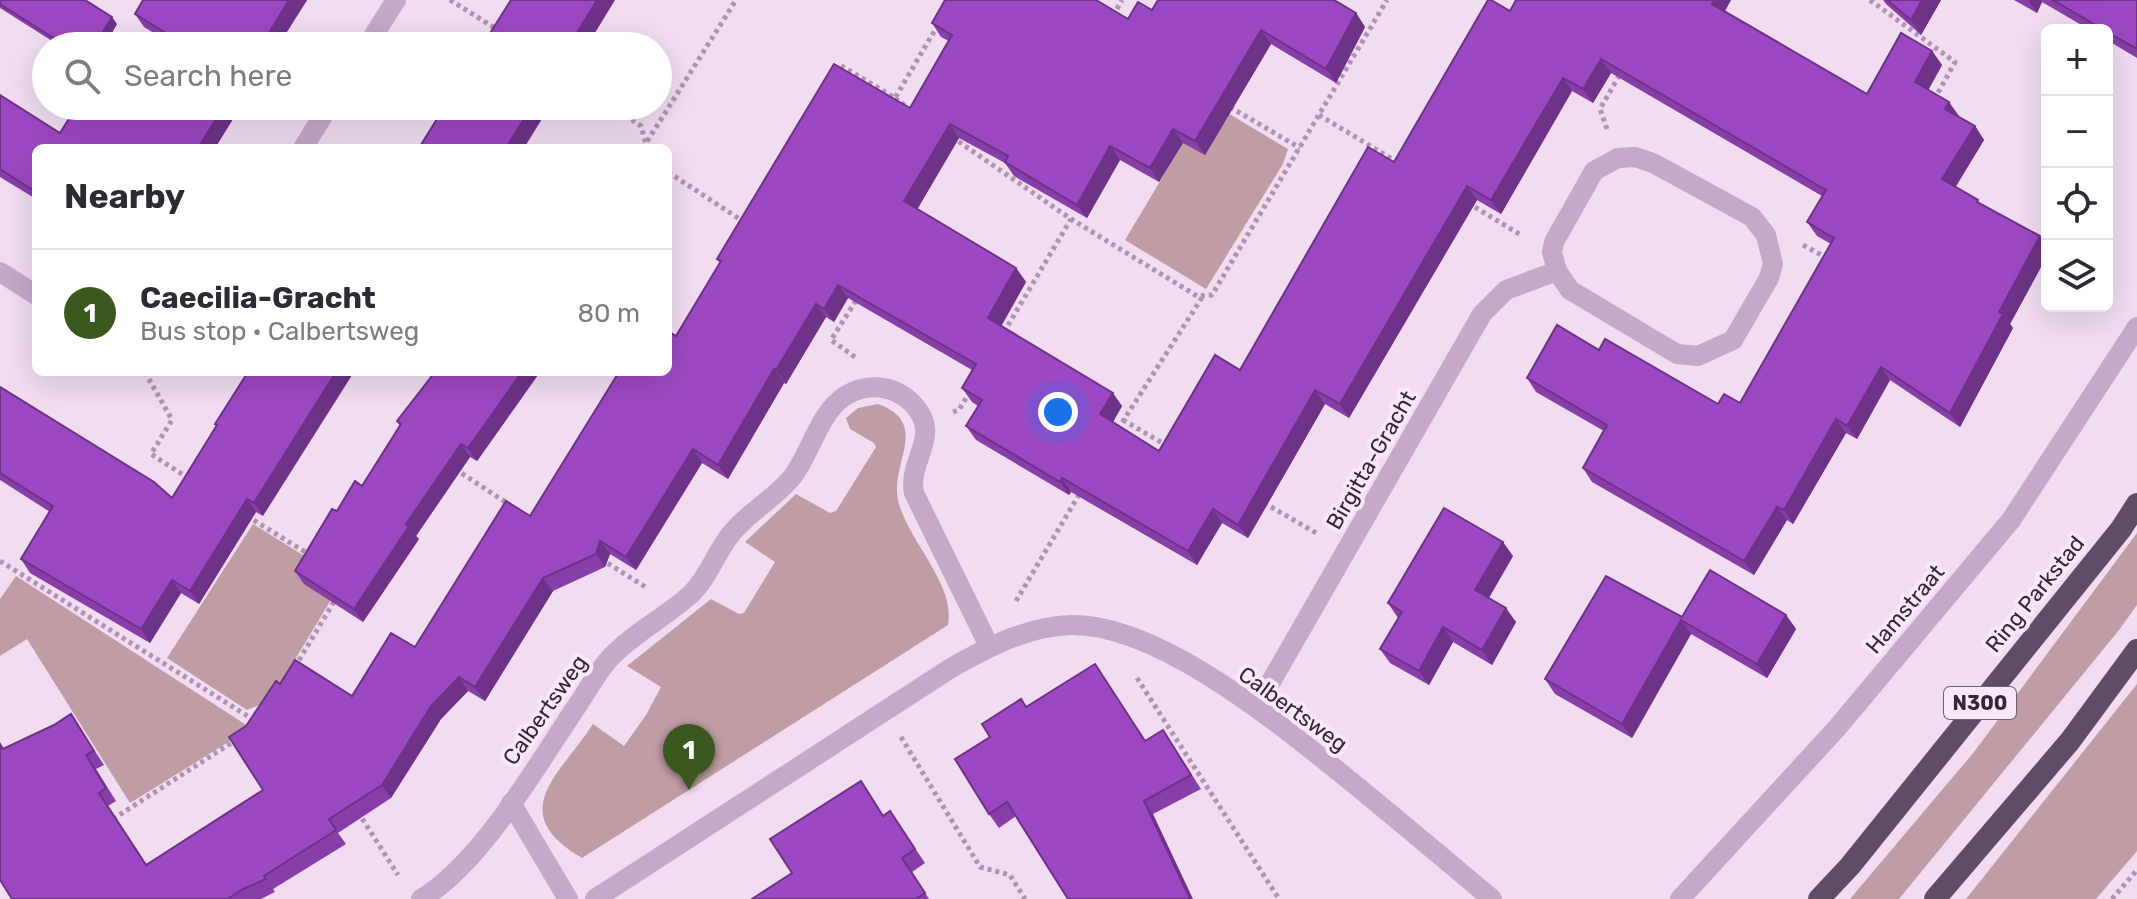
<!DOCTYPE html>
<html lang="en">
<head>
<meta charset="utf-8">
<style>
  :root { --surface:#fff; --page:#f2f2f3; --text:#2b2b33; --muted:#7c7c81; --line:#e1e1e2; --accent:#3a571e }
  body { margin:0; font-family:Rubik,sans-serif; background:var(--page); color:var(--text) }
  .controls { position:absolute; right:24px; top:24px; display:grid; overflow:hidden; border-radius:12px; box-shadow:0 8px 32px #0002 }
  .controls button { width:72px; height:72px; display:grid; place-items:center; padding:0; border:0; border-bottom:2px solid var(--line); background:var(--surface); color:var(--text); font:40px sans-serif }
  .you { position:absolute; left:1058px; top:412px; width:28px; height:28px; margin:-20px; border:6px solid #fff; border-radius:50%; background:#1a73e8; box-shadow:0 0 0 12px #1a73e833 }
  .badge { display:grid; place-items:center; width:52px; height:52px; border-radius:50%; background:var(--accent); color:#fff; font-size:26px; font-weight:700 }
  .pin { position:absolute; translate:-50% -66px; filter:drop-shadow(0 2px 4px #0008) }
  .pin::after { content:''; position:absolute; top:42px; width:28px; height:24px; background:inherit; clip-path:polygon(0 0,100% 0,50% 100%) }
  .list { margin:0; padding:0; list-style:none }
  h2 { display:flex; justify-content:space-between; align-items:center; height:104px; margin:0; padding:0 32px; font-size:34px }
  h2 small { font-size:26px; font-weight:400; color:var(--muted) }
  .list li { display:grid; grid-template-columns:52px 1fr auto; gap:24px; align-items:center; box-sizing:border-box; height:128px; padding:0 32px; border-top:2px solid var(--line) }
  .list b { display:block; font-size:30px; white-space:nowrap }
  .list p { margin:0; font-size:26px; white-space:nowrap; color:var(--muted) }
  .list em { font-size:26px; font-style:normal; color:var(--muted) }
  .icon { flex:none; width:44px; height:44px; fill:none; stroke:currentColor; stroke-width:2; stroke-linecap:round; stroke-linejoin:round }
  .map { position:relative; flex:none; width:2137px; height:899px; overflow:hidden }
  .search { position:absolute; background:var(--surface); box-shadow:0 8px 32px #0002; left:32px; top:32px; width:640px; height:88px; display:flex; align-items:center; gap:20px; box-sizing:border-box; padding:0 28px; border-radius:44px; color:var(--muted); font-size:30px }
  .panel { position:absolute; background:var(--surface); box-shadow:0 8px 32px #0002; left:32px; top:144px; width:640px; height:232px; border-radius:12px }
  .map>svg:first-child { display:block }
</style>
</head>
<body>
<div class="map">
<svg width="2137" height="899" viewBox="0 0 2137 899">
  <rect width="100%" height="100%" fill="#f1dcf1"/>
  <g fill="#c09ca4">
    <path d="M1208,101L1288,149L1283,164L1206,289L1125,240Z"/>
    <path d="M878,404C931,423 890,463 898,500C907,540 956,584 948,625L582,858C504,812 560,775 593,724L624,746L646,715L661,687L627,666L711,599L739,614L744,613L775,562L745,542L796,494L830,513L836,511L876,447L874,443L850,429L846,418L858,408Z"/>
    <path d="M253,524L343,580L270,701L247,710L167,658Z"/>
    <path d="M2137,533V605L2119,630L1899,899H1850L1974,752Z"/>
    <path d="M16,576L251,728L130,803L27,639L0,656V599Z"/>
    <path d="M2137,684V851L2096,899H1966Z"/>
  </g>
  <g fill="none" stroke-linecap="round" stroke-linejoin="round">
    <g stroke="#b192b5" stroke-width="5" stroke-dasharray="4 4" stroke-linecap="butt">
      <path d="M450,0L498,30"/>
      <path d="M1870,0L1955,62L1934,100"/>
      <path d="M1113,16L1122,0"/>
      <path d="M837,71L840,65L895,98L939,23"/>
      <path d="M895,98L907,107"/>
      <path d="M612,106L641,126L647,148"/>
      <path d="M1230,107L1300,148"/>
      <path d="M1319,115L1397,162"/>
      <path d="M1607,129L1600,109L1619,76L1617,75"/>
      <path d="M952,137L1071,219L1197,296L1212,295L1387,0"/>
      <path d="M643,148L736,0"/>
      <path d="M668,172L744,222"/>
      <path d="M1468,203L1521,235"/>
      <path d="M1803,245L1829,259"/>
      <path d="M1004,332L1071,219"/>
      <path d="M855,357L831,340L857,299"/>
      <path d="M145,372L172,420L151,454L188,478"/>
      <path d="M953,412L959,410L969,393"/>
      <path d="M1123,420L1166,445"/>
      <path d="M1118,429L1203,296"/>
      <path d="M455,469L510,505"/>
      <path d="M1264,503L1318,534"/>
      <path d="M247,516L310,555"/>
      <path d="M601,559L647,588"/>
      <path d="M0,561L254,720L257,719"/>
      <path d="M1016,601L1080,493"/>
      <path d="M295,667L335,600"/>
      <path d="M1137,678L1279,899"/>
      <path d="M901,737L980,867L1010,875L1025,899"/>
      <path d="M358,812L398,875"/>
      <path d="M113,819L236,740"/>
      <path d="M2112,899L2137,870"/>
    </g>
    <g stroke="#c6a8c9" stroke-width="20">
      <path d="M367,46L396,0"/>
      <path d="M303,148L329,106"/>
      <path d="M0,272L36,295"/>
      <path d="M1257,706L1482,314L1506,290L1557,271L1570,290L1677,354L1698,356L1733,340L1769,278L1773,264L1766,235L1752,217L1653,163L1635,157L1618,158L1594,171L1554,242L1552,252L1557,271"/>
      <path d="M511,803L568,899"/>
      <path d="M421,899C482,863 538,763 579,703C589,688 598,671 610,658C633,633 666,617 691,594C708,578 716,552 731,534C748,512 776,498 793,476C811,452 819,413 845,396C867,382 894,385 912,403C944,436 907,459 914,493L989,646"/>
      <path d="M595,899L951,668C988,647 1026,627 1070,625C1156,623 1273,719 1338,771C1390,813 1441,856 1492,899"/>
    </g>
    <path stroke="#c6a8c9" stroke-width="20" d="M1680,899L1837,728L2011,520L2137,327"/>
    <g stroke="#614c68" stroke-width="22">
      <path d="M1819,899L1850,866L2121,529L2137,504"/>
      <path d="M1935,899L2070,741L2137,650"/>
    </g>
  </g>
  <g fill="#873ea8">
    <path d="M0,0L117,24L104,46H60L0,8Z"/>
    <path d="M143,0H307L278,46H175L144,27L135,14Z"/>
    <path d="M1516,0H1731L1725,11L1867,94L1932,51L1942,65L1928,90L1959,116L1958,117L1975,126L1984,140L1955,187L1981,204L2040,236L2047,246V256L2010,324L2013,328L1960,427L1890,380L1857,439L1846,433L1793,524L1787,520L1754,575L1592,482L1583,468L1604,431L1536,392L1527,378L1599,350L1718,404L1740,403L1831,244L1817,236L1807,222L1822,196L1611,73L1593,103L1572,91L1501,214L1477,200L1349,418L1325,404L1248,538L1222,523L1197,565L1071,492L1069,495L976,440L966,426L978,406L972,402L962,388L972,370L848,298L834,322L826,317L786,384L784,383L728,479L702,463L636,570L610,554L605,567L553,591L485,701L468,691L441,719L391,798L338,833L346,844L273,889L275,892L261,899H12L4,749L54,725L71,714L104,765L96,769L116,801L108,806L147,865L263,790L246,726L280,684L352,696L415,647L530,516L676,336L720,263L717,259L910,108L949,41L941,37L932,23L1128,19L1152,10L1356,13L1365,27L1336,83L1271,44L1205,155L1183,143L1159,182L1120,160L1087,218L1014,176L1005,163L959,138L917,209L1016,268L1026,282L1001,326L1122,406L1113,422L1159,451L1240,370L1394,162L1510,11Z"/>
    <path d="M1883,0H1941L1921,35L1886,4Z"/>
    <path d="M2014,0H2137V58L2107,40V30H2090L2042,2L2037,13Z"/>
    <path d="M0,95L60,133L146,114L151,106H241L215,148H36V199L0,177Z"/>
    <path d="M248,372L263,516L256,512L199,604L181,593L150,643L30,573L21,559L50,512L0,480V387L172,498L216,426L215,424Z"/>
    <path d="M435,372H540L477,461L470,457L416,536L419,539L363,622L304,584L295,571L337,511L362,486L400,426L397,421Z"/>
    <path d="M1513,556L1489,598L1516,622L1492,665L1453,642L1429,685L1390,663L1380,649L1398,618L1388,603Z"/>
    <path d="M1786,615L1796,629L1767,678L1691,634L1632,738L1555,694L1545,679L1682,617Z"/>
    <path d="M1026,707L1146,741L1163,730L1201,789L1153,814L1016,816L999,828L989,814L990,737Z"/>
    <path d="M861,781L883,815L890,811L925,863L912,872L929,899H752L792,873Z"/>
  </g>
  <g fill="#6e3288">
    <path d="M289,0H307L278,46H261Z"/>
    <path d="M597,0H615L587,46H569Z"/>
    <path d="M1714,0H1731L1721,17L1712,4Z"/>
    <path d="M1922,0H1941L1921,35L1911,20Z"/>
    <path d="M2028,0H2041L2042,2L2037,13Z"/>
    <path d="M1356,13L1365,27L1336,83L1326,69Z"/>
    <path d="M112,17L117,24L104,46H94Z"/>
    <path d="M1261,30L1271,44L1205,155L1195,141Z"/>
    <path d="M1932,51L1942,65L1925,96L1915,82Z"/>
    <path d="M1601,59L1611,73L1593,103L1583,89Z"/>
    <path d="M1563,78L1572,91L1501,214L1491,200Z"/>
    <path d="M1949,102L1959,116L1954,123L1945,109Z"/>
    <path d="M224,106H241L215,148H198Z"/>
    <path d="M532,106H550L524,148H506Z"/>
    <path d="M950,124L959,138L914,215L904,201Z"/>
    <path d="M1975,126L1984,140L1952,193L1942,179Z"/>
    <path d="M1173,129L1183,143L1159,182L1150,168Z"/>
    <path d="M1110,146L1120,160L1087,218L1077,205Z"/>
    <path d="M1467,186L1477,200L1349,418L1340,404Z"/>
    <path d="M2040,236L2047,246V256L2010,324L2013,328L1960,427L1950,413L1999,312Z"/>
    <path d="M1016,268L1026,282L998,332L988,318Z"/>
    <path d="M838,285L848,298L834,322L824,309Z"/>
    <path d="M816,304L826,317L786,384L776,370Z"/>
    <path d="M1881,367L1890,380L1857,439L1847,426Z"/>
    <path d="M774,369L784,383L728,479L718,465Z"/>
    <path d="M336,372H354L263,516L254,503Z"/>
    <path d="M522,372H540L477,461L468,448Z"/>
    <path d="M1315,390L1325,404L1248,538L1238,525Z"/>
    <path d="M1113,393L1122,406L1110,427L1100,414Z"/>
    <path d="M1836,419L1846,433L1793,524L1784,510Z"/>
    <path d="M461,444L470,457L416,536L419,539L363,622L354,609L406,524Z"/>
    <path d="M693,449L702,463L636,570L626,557Z"/>
    <path d="M1062,478L1071,492L1069,495L1060,482Z"/>
    <path d="M247,499L256,512L199,604L190,591Z"/>
    <path d="M1777,507L1787,520L1754,575L1744,561Z"/>
    <path d="M1213,509L1222,523L1197,565L1188,551Z"/>
    <path d="M600,541L610,554L605,567L596,554Z"/>
    <path d="M1503,542L1513,556L1485,604L1475,590Z"/>
    <path d="M543,578L553,591L485,701L475,687Z"/>
    <path d="M172,580L181,593L150,643L141,629Z"/>
    <path d="M1506,608L1516,622L1492,665L1482,650Z"/>
    <path d="M1786,615L1796,629L1767,678L1757,664Z"/>
    <path d="M1681,620L1691,634L1632,738L1622,724Z"/>
    <path d="M1443,627L1453,642L1429,685L1419,671Z"/>
    <path d="M459,677L468,691L441,719L391,798L382,785L431,706Z"/>
    <path d="M1144,801L1153,814L1193,899H1190Z"/>
  </g>
  <g fill="#9d48c3" stroke="#6e3288" stroke-width="2">
    <path d="M0,0H85L112,17L94,46H66L0,4Z"/>
    <path d="M143,0H289L261,46H187L135,14Z"/>
    <path d="M511,0H597L569,46H482Z"/>
    <path d="M945,0H1096L1128,19L1138,2L1152,10L1158,0H1334L1356,13L1326,69L1261,30L1195,141L1173,129L1150,168L1110,146L1077,205L1005,162L1008,156L950,124L904,201L1016,268L988,318L1113,393L1100,414L1159,451L1215,355L1240,370L1368,147L1394,162L1488,0H1491L1510,11L1516,0H1714L1712,4L1867,94L1901,33L1932,51L1915,82L1949,102L1945,109L1975,126L1942,179L1978,200L1977,202L2040,236L1999,312L2003,314L1950,413L1881,367L1847,426L1836,419L1784,510L1777,507L1744,561L1583,468L1607,425L1527,378L1557,325L1599,350L1605,339L1718,404L1724,394L1740,403L1834,238L1807,222L1826,190L1601,59L1583,89L1563,78L1491,200L1467,186L1340,404L1315,390L1238,525L1213,509L1188,551L1062,478L1060,482L966,426L982,400L962,388L976,364L838,285L824,309L816,304L776,370L774,369L718,465L693,449L626,557L600,541L596,554L543,578L475,687L459,677L431,706L382,785L329,819L336,830L264,876L266,879L243,889L228,899H12L0,880V744L3,749L54,725L71,714L94,751L86,755L106,788L99,793L146,865L263,790L229,737L246,726L276,681L280,684L295,660L352,696L391,633L415,647L506,501L530,516L619,372H668V331L676,336L721,261L717,259L834,64L910,108L952,35L932,23Z"/>
    <path d="M1887,0H1922L1911,20Z"/>
    <path d="M2053,0H2137V49L2107,32V30H2104Z"/>
    <path d="M0,95L60,133L77,106H134L146,114L151,106H224L198,148H36V192L0,169Z"/>
    <path d="M445,106H532L506,148H419Z"/>
    <path d="M248,372H336L254,503L247,499L190,591L172,580L141,629L21,559L53,506L0,473V387L154,482L172,498L217,425L215,424Z"/>
    <path d="M435,372H522L468,448L461,444L406,524L409,526L354,609L295,571L332,509L337,511L355,481L362,486L401,424L397,421Z"/>
    <path d="M1444,508L1503,542L1475,590L1506,608L1482,650L1443,627L1419,671L1380,649L1402,612L1388,603Z"/>
    <path d="M1710,570L1786,615L1757,664L1681,620L1622,724L1545,679L1606,576L1682,617Z"/>
    <path d="M1095,664L1145,741L1163,730L1191,775L1144,801L1190,899H1068L1007,802L989,814L955,759L990,737L982,724L1021,699L1026,707Z"/>
    <path d="M861,781L883,816L890,811L915,849L902,858L925,893L916,899H752L792,873L770,839Z"/>
  </g>
  <g text-anchor="middle" dominant-baseline="central" stroke-width="8" stroke-linejoin="round" paint-order="stroke">
    <rect fill="#f9e8f9" stroke="#6e6270" stroke-width="2" x="1944" y="687" width="72" height="32" rx="6"/>
    <g font-size="20" font-weight="bold" fill="#332836">
      <text x="1980" y="703">N300</text>
    </g>
    <g font-size="22" fill="#332836" stroke="#f9e8f9">
      <text transform="translate(1371 460) rotate(-60)">Birgitta-Gracht</text>
      <text transform="translate(2035 594) rotate(-51)">Ring Parkstad</text>
      <text transform="translate(1905 609) rotate(-50)">Hamstraat</text>
      <text transform="translate(1293 709) rotate(36)">Calbertsweg</text>
      <text transform="translate(545 710) rotate(-55)">Calbertsweg</text>
    </g>
  </g>
</svg>
<div class="controls">
<button>+</button>
<button>−</button>
<button><svg class="icon" aria-label="locate" viewBox="0 0 24 24"><circle cx="12" cy="12" r="6"/><path d="M12 2v4M12 18v4M2 12h4M18 12h4"/></svg></button>
<button><svg class="icon" aria-label="layers" viewBox="0 0 24 24"><path d="M12 4l9 5-9 5-9-5zM3 14l9 5 9-5"/></svg></button>
</div>
<div class="you"></div>
<div class="pin badge" style="left:689px;top:790px">1</div>
<div class="search"><svg class="icon" aria-label="search" viewBox="0 0 24 24"><circle cx="10" cy="10" r="6"/><path d="M15 15l6 6"/></svg>Search here</div>
<section class="panel">
<h2>Nearby<small></small></h2>
<ul class="list">
<li><span class="badge">1</span><div><b>Caecilia-Gracht</b><p>Bus stop · Calbertsweg</p></div><em>80 m</em></li>
</ul>
</section>
</div>
</body>
</html>
